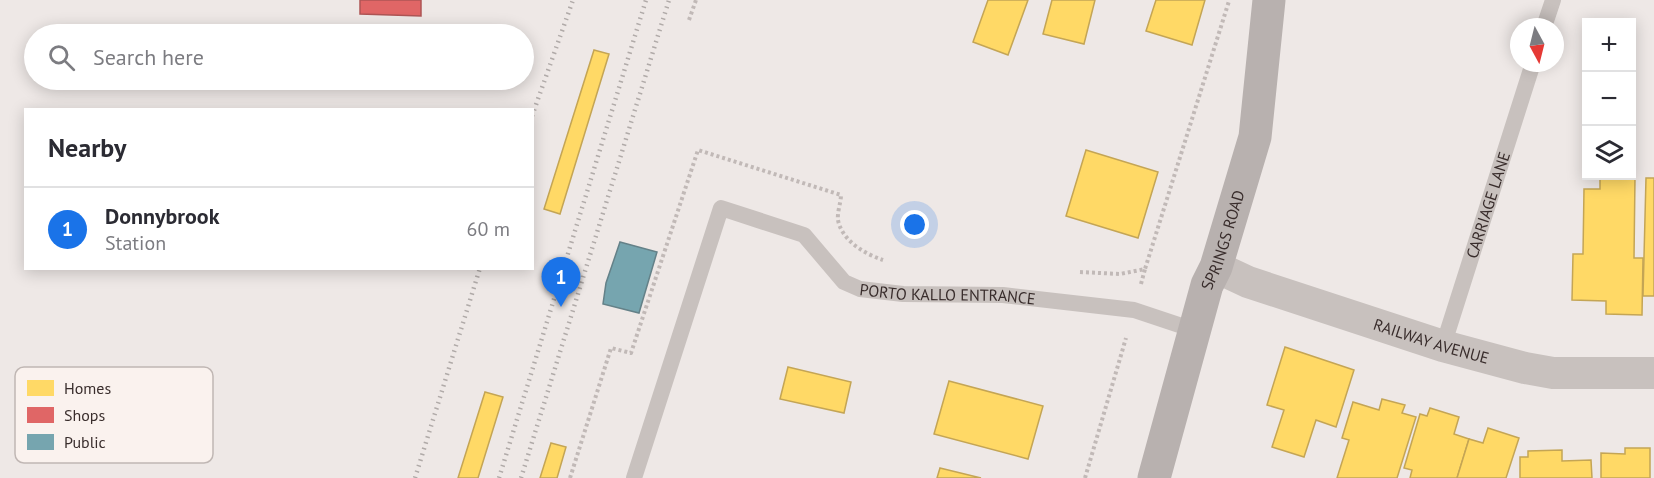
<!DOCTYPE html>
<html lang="en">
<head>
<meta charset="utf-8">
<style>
  :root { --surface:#fff; --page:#f7f7f7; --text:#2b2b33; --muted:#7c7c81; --line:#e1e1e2; --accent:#1a73e8 }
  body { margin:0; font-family:"PT Sans",sans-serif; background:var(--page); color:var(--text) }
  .controls { position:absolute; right:18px; top:18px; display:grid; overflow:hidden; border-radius:0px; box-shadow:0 3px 15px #0003 }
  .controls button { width:54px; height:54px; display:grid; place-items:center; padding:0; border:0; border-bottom:2px solid var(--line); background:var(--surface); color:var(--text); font:30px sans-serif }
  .compass { position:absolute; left:1510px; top:18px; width:54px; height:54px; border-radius:50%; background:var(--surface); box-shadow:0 3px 15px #0003; rotate:173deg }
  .you { position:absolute; left:915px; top:225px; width:21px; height:21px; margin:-15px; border:4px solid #fff; border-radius:50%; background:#1a73e8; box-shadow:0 0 0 9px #1a73e833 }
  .badge { display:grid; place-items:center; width:39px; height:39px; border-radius:50%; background:var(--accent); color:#fff; font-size:20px; font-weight:700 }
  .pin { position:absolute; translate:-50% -50px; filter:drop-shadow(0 2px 3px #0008) }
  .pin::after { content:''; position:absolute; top:32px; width:21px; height:18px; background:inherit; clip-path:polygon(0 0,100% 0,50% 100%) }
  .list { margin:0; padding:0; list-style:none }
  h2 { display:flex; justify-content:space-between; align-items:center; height:78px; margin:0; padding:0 24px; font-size:26px }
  h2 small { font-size:20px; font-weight:400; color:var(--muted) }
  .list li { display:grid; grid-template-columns:39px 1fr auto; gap:18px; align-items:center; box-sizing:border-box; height:84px; padding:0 24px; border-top:2px solid var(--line) }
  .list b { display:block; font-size:22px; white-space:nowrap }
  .list p { margin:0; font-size:20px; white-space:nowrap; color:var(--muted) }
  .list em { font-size:20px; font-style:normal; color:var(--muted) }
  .icon { flex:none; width:33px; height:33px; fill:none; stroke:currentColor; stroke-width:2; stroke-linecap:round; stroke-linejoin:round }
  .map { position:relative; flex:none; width:1654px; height:478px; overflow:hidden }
  .search { position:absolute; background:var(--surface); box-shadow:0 3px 15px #0003; left:24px; top:24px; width:510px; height:66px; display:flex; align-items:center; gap:15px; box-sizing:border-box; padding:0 21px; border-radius:33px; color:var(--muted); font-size:22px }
  .panel { position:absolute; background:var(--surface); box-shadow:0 3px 15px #0003; left:24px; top:108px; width:510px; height:162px; border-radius:0px }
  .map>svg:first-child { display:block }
</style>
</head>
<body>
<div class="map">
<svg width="1654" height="478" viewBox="0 0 1654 478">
  <rect width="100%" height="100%" fill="#eee8e6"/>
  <g fill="#ffd966" stroke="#c4a555" stroke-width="1.5">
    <path d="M988,0H1028L1008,55L973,42Z"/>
    <path d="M1052,0H1095L1084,44L1043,34Z"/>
    <path d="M1156,0H1205L1192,45L1146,31Z"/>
    <path d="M594,50L609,54L560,214L544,209Z"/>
    <path d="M1086,150L1158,172L1138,238L1066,216Z"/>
    <path d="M1600,177H1635L1634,258H1643L1642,315L1606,314V301L1572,300L1573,254H1583L1584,189H1600Z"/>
    <path d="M1646,178H1654V296H1643Z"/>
    <path d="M1285,347L1354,370L1336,427L1316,420L1304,457L1272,447L1284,410L1267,405Z"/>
    <path d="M788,367L851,382L844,413L780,399Z"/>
    <path d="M949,381L1043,406L1028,459L934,434Z"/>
    <path d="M485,392L503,397L478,478H458Z"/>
    <path d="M1382,399L1405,405L1402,413L1416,417L1397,478H1337L1349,440L1342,438L1353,402L1379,410Z"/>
    <path d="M1430,408L1459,417L1454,434L1469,439L1457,478H1410L1412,470L1404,468L1420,414L1427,416Z"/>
    <path d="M1488,428L1519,438L1506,478H1457L1469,439L1483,443Z"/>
    <path d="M551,443L566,447L557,478H540Z"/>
    <path d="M1625,448H1650V478H1601V453L1625,454Z"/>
    <path d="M1562,450V461L1591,460L1592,478H1520V457H1528V451Z"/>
    <path d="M940,468L981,478H937Z"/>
  </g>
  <path fill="#e06666" stroke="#ae5555" stroke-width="1.5" d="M360,0H421V16L360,14Z"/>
  <path fill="#76a5af" stroke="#648188" stroke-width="1.5" d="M620,242L657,252L639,313L603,304L606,283Z"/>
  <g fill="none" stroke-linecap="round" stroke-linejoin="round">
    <g stroke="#c1b9b7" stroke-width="4" stroke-dasharray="3 3" stroke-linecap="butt">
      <path d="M689,20L696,0"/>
      <path d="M1080,272L1120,274L1145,269L1229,1"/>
      <path d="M1141,284L1145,269"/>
      <path d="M570,478L611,348L631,353L698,150L841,195C841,202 837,213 838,220C842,241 865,254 883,260"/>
      <path d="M1085,478L1126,338"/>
    </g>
    <g stroke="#c8c1be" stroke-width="16">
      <path d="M1544,27L1553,0"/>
      <path id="s1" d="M1443,346L1533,63"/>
      <path id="s2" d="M634,478L721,208L804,235L844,282L860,289L903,294L1003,295L1134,310L1194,330"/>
    </g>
    <path stroke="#c8c1be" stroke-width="32" id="s3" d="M1216,267L1248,282L1443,346L1525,368L1553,373H1654"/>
    <path stroke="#b8b1af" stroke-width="33" id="s4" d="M1154,478L1207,285L1216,267L1255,137L1269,0"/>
    <g stroke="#b0aaa8" stroke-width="4.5" stroke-dasharray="1.5 4.5" stroke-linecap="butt">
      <path d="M532,116L573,0"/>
      <path d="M415,478L480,268"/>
      <path d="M499,478L646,0"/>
      <path d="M521,478L669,0"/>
    </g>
  </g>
  <g text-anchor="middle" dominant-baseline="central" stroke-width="6" stroke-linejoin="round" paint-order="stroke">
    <g font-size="16" fill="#392d2c" stroke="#faf2ee">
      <text stroke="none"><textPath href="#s1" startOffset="148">CARRIAGE LANE</textPath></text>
      <text stroke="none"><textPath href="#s4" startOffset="248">SPRINGS ROAD</textPath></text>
      <text stroke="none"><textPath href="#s2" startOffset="538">PORTO KALLO ENTRANCE</textPath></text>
      <text stroke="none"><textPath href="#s3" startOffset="228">RAILWAY AVENUE</textPath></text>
    </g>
  </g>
  <rect x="15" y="367" width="198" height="96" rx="9" fill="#faf2ee" stroke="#c0b7b4" stroke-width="1.5"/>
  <rect x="27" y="380" width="27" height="16" fill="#ffd966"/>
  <rect x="27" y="407" width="27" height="16" fill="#e06666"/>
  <rect x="27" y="434" width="27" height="16" fill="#76a5af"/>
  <g font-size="16" fill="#392d2c">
    <text x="64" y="394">Homes</text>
    <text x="64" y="421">Shops</text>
    <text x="64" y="448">Public</text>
  </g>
</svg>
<div class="controls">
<button>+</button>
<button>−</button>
<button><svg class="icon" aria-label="layers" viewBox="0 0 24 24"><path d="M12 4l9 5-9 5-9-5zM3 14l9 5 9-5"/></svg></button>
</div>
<svg class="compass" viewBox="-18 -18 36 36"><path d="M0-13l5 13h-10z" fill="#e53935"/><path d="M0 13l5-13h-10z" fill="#7c7c81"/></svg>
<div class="you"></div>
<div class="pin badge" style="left:561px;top:307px">1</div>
<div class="search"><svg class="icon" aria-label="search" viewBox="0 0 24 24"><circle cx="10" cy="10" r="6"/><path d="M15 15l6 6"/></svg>Search here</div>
<section class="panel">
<h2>Nearby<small></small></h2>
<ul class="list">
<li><span class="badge">1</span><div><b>Donnybrook</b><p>Station</p></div><em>60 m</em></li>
</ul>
</section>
</div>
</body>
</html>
